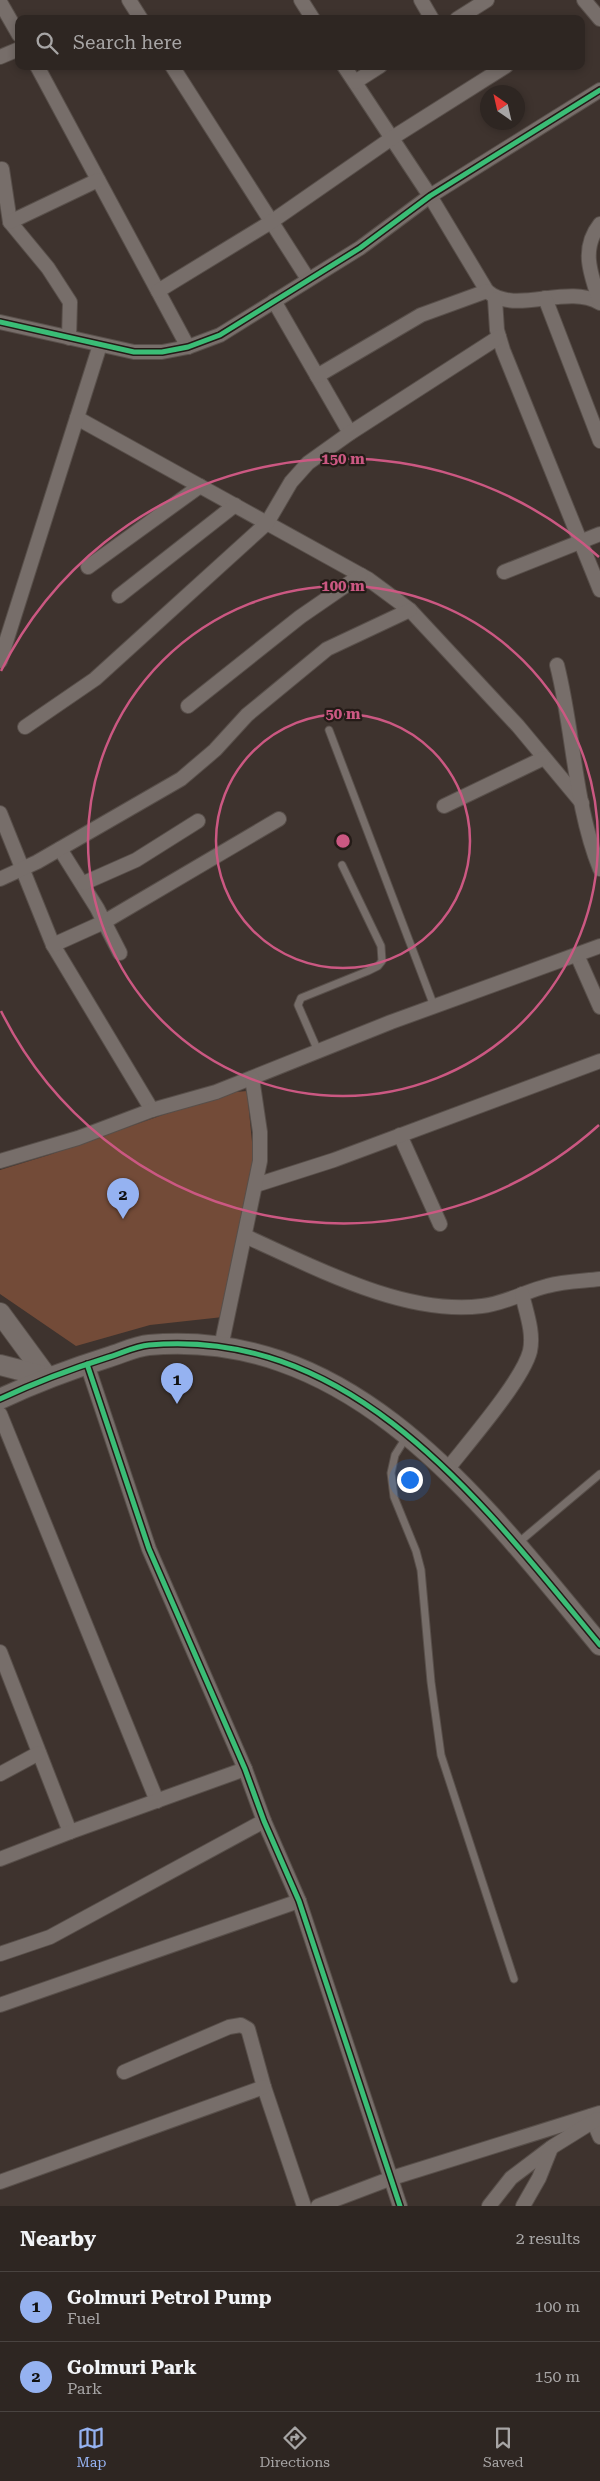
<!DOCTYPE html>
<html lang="en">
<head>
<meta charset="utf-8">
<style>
  :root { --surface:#2e2622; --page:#3a322f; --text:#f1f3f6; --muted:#a7a5a5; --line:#494340; --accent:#95b2f1 }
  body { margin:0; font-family:"Roboto Serif",serif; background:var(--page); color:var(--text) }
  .compass { position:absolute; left:480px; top:85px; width:45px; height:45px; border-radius:50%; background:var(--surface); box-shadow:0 2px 8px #0003; rotate:326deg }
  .you { position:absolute; left:409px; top:1479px; width:18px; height:18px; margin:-12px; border:4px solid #fff; border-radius:50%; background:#1a73e8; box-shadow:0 0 0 8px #1a73e833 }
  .badge { display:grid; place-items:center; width:32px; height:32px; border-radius:50%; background:var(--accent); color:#111; font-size:16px; font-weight:700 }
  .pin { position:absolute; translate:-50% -41px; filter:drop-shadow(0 1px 2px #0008) }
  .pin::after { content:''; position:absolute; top:26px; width:18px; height:15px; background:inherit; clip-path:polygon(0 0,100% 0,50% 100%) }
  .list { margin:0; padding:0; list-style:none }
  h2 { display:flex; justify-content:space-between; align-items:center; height:65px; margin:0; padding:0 20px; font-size:21px }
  h2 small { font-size:16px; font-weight:400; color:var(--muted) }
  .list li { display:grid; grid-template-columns:32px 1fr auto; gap:15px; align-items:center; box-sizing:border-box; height:70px; padding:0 20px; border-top:1px solid var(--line) }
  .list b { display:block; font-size:19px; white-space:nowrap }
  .list p { margin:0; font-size:16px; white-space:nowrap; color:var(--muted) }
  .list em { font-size:16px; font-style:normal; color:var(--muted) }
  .icon { flex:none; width:28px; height:28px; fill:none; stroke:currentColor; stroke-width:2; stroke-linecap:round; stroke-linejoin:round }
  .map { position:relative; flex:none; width:600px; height:2206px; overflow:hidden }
  .search { position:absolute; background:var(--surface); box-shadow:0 2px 8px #0003; left:15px; right:15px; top:15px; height:55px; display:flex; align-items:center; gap:12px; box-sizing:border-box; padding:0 18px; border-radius:10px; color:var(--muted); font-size:19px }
  .sheet { height:205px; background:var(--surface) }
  nav { display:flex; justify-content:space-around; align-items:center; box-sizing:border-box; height:70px; border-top:1px solid var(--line); background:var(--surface); font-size:14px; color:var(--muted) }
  nav a { display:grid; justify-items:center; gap:2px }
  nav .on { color:var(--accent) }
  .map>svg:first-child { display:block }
</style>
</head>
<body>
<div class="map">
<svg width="600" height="2206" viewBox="0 0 600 2206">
  <rect width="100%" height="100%" fill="#3e332e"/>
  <path fill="#734b38" d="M247,1091L254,1162L223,1317L150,1325L76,1346L0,1294V1170L49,1155L225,1093Z"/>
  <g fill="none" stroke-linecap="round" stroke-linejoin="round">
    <g stroke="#584f4a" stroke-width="9">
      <g id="lane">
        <path d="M329,730L434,1006"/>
        <path d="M318,1051L298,1005L301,998L368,971L378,966L382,961L381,946L342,865"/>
        <path d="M407,1436L395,1455L391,1473L394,1497L416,1551L421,1570L431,1682L441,1755L514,1979"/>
        <path d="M518,1543L600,1474"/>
      </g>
    </g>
    <g stroke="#584f4a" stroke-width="16">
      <g id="street">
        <path d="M129,0L141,19"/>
        <path d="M301,0L313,19"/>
        <path d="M421,0L432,19"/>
        <path d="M584,0L600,19"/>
        <path d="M0,2L19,35"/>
        <path d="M457,19L487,0"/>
        <path d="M0,57L19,49"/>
        <path d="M37,66L188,347"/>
        <path d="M172,66L308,279"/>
        <path d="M344,66L430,196L487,291C515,316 567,283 600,303"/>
        <path d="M355,82L380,66"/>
        <path d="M2,169L10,222L48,268L70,302L69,338"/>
        <path d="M10,222L98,180"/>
        <path d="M158,291L271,222L392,138L506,66"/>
        <path d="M545,298L600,441"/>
        <path d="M495,299L497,330L503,350L600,590"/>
        <path d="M274,301L350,433"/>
        <path d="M600,302C591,275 580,249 600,224"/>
        <path d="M0,322L134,352H162L188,347L220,335L360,248L430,196L600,90"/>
        <path d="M317,376L421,315L487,291"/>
        <path d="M77,418L368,579L410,610L518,726L582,803"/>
        <path d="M88,567L200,486"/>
        <path d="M504,572L600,534"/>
        <path d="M119,596L235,505"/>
        <path d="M0,661L100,345"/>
        <path d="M557,665C574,732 574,804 600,869"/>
        <path d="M188,706L300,617L361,575"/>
        <path d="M25,727L95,679L267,523L291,482L308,463L350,433L499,337"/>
        <path d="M444,806L544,758"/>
        <path d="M0,813L53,945L152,1110"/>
        <path d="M60,849L97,908L120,953"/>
        <path d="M0,879L37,862L181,779L215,750L247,715L327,649L410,610"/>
        <path d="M84,883L136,860L198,821"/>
        <path d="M53,945L104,922L279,819"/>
        <path d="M577,955L600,1007"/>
        <path d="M400,1135L440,1224"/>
        <path d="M0,1161L78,1138L152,1110L216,1092L391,1022L600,946"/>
        <path d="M256,1185L334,1160L600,1061"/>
        <path d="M245,1236C314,1267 405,1316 482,1306C504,1304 526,1291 547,1286C564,1281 583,1281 600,1279"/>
        <path d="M221,1347L260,1161V1132L252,1078"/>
        <path d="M87,1364L149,1549L245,1769L264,1821L299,1901L400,2206"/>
        <path d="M0,1414L157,1801"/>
        <path d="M446,1471C467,1444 523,1380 530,1351C534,1332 526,1312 522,1294"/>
        <path d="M0,1652L70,1832"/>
        <path d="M0,1774L39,1753"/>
        <path d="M0,1859L70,1832L245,1769"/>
        <path d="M0,1954L50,1937L264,1821"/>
        <path d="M0,2005L299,1901"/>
        <path d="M124,2072L229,2027L241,2025L248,2029L264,2087L304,2206"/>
        <path d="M591,2116L600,2137"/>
        <path d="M0,2182L264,2087"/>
        <path d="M318,2206L392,2178L600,2113"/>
        <path d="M489,2206L511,2178L552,2147L597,2119"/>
        <path d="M523,2206L539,2178L551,2148"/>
      </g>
    </g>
    <g stroke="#584f4a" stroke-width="22">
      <g id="secondary">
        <path d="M0,1313L47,1377"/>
        <path d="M0,1365L47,1377"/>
        <path d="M0,1399C36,1382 71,1369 109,1357C122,1353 136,1346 149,1345C354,1327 483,1504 600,1645"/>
      </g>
    </g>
    <use href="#lane" stroke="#776e6a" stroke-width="7"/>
    <use href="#street" stroke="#776e6a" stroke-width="14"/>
    <use href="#secondary" stroke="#776e6a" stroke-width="20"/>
    <g stroke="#241b17" stroke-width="8">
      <g id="cycleway">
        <path d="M0,322L134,352H162L188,347L220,335L360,248L430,196L600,90"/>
        <path d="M87,1364L149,1549L245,1769L264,1821L299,1901L400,2206"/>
        <path d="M0,1399C36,1382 71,1369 109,1357C122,1353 136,1346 149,1345C354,1327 483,1504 600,1645"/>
      </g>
    </g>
    <use href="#cycleway" stroke="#3abd76" stroke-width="5"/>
  </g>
  <g fill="none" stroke="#cb5882" stroke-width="2.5">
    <circle cx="343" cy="841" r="127"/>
    <circle cx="343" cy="841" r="255"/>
    <path d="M599 1125A382 382 0 0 1 1 1011M1 671A382 382 0 0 1 599 557"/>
  </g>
  <circle cx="343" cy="841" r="8" fill="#cb5882" stroke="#241b17" stroke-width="2.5"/>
  <g font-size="15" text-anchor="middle" font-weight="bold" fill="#cb5882" stroke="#241b17" stroke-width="4.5" stroke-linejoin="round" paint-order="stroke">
    <text x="343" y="464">150 m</text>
    <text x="343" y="591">100 m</text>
    <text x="343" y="719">50 m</text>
  </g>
</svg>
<svg class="compass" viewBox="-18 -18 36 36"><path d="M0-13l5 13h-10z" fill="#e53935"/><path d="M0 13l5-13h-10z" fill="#a7a5a5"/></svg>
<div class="you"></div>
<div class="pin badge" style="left:177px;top:1404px">1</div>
<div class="pin badge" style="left:123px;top:1219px">2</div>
<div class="search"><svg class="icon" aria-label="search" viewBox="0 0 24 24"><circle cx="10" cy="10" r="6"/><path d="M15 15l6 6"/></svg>Search here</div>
</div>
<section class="sheet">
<h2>Nearby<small>2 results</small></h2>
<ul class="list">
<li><span class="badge">1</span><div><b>Golmuri Petrol Pump</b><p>Fuel</p></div><em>100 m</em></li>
<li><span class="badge">2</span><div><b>Golmuri Park</b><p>Park</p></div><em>150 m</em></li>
</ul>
</section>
<nav>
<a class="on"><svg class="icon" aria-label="map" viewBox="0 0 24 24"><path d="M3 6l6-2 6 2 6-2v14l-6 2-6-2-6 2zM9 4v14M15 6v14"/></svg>Map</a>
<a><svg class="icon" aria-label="directions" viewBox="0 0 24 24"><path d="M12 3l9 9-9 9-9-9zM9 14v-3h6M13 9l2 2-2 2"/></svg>Directions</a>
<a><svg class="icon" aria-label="saved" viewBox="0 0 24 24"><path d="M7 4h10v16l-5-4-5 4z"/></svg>Saved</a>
</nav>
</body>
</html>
